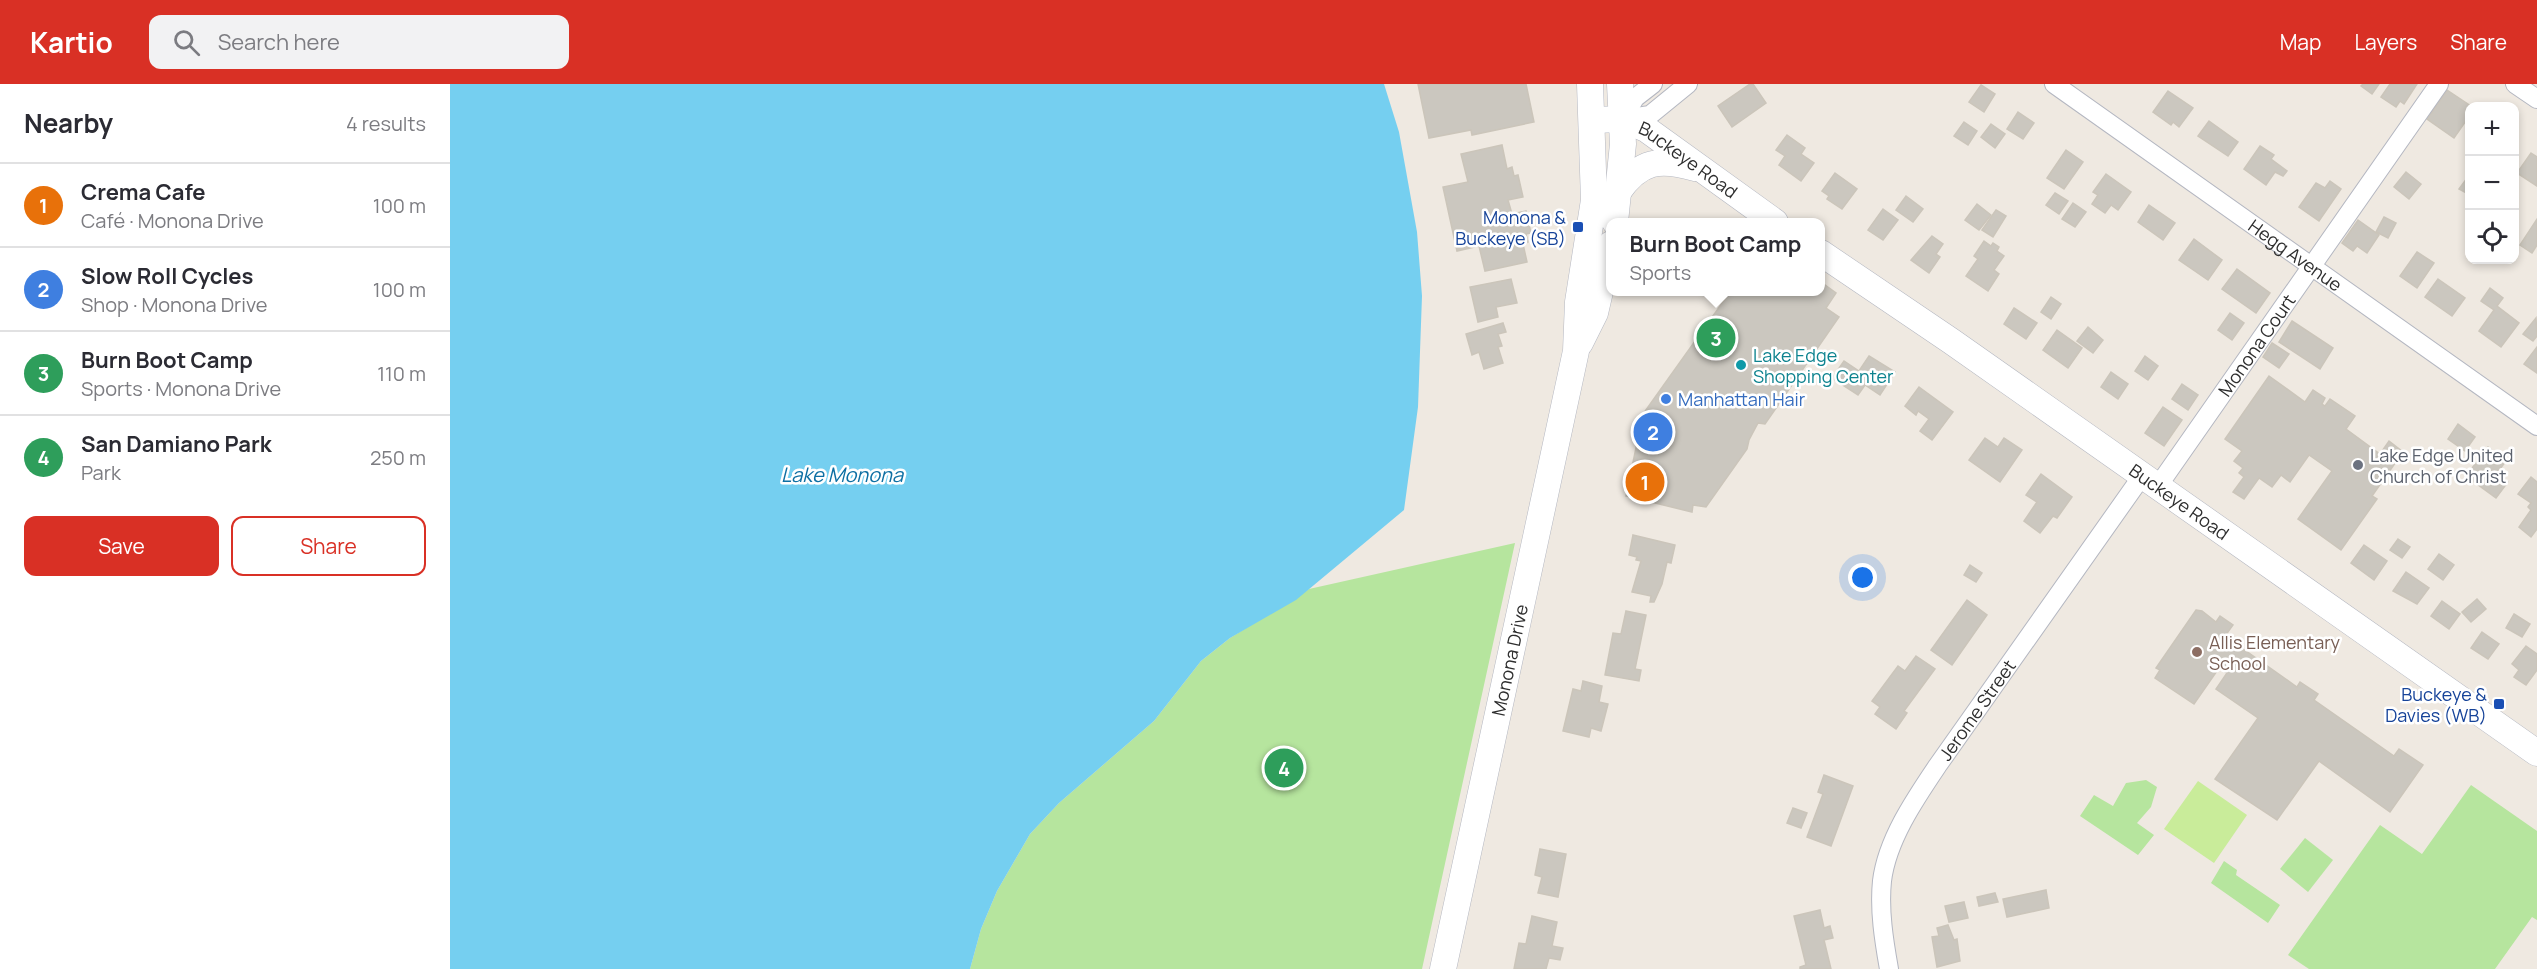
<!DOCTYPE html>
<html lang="en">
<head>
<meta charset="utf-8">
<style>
  :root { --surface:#fff; --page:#f2f2f3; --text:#2b2b33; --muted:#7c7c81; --line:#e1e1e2; --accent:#d93025 }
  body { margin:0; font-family:Manrope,sans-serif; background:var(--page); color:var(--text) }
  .controls { position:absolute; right:18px; top:18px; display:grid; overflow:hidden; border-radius:12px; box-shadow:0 3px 9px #0003 }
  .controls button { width:54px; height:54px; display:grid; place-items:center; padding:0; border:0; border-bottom:2px solid var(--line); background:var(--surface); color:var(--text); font:30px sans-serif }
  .you { position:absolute; left:1413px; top:494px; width:21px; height:21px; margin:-15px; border:4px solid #fff; border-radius:50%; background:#1a73e8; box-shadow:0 0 0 9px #1a73e833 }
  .badge { display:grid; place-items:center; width:39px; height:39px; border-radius:50%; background:var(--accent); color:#fff; font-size:20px; font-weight:700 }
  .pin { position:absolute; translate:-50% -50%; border:3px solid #fff; box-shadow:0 2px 6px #0006 }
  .popup { position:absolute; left:1156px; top:134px; width:219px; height:78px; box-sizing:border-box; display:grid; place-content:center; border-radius:12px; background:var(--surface); filter:drop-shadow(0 2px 4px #0005); font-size:20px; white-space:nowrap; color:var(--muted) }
  .popup b { font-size:22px; color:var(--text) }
  .popup::after { content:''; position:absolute; left:50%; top:100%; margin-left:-12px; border:12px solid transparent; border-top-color:var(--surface) }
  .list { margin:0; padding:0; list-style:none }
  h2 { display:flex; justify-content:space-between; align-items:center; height:78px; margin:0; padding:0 24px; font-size:26px }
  h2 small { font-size:20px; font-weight:400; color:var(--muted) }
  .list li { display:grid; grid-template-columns:39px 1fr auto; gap:18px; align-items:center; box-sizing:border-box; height:84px; padding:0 24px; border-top:2px solid var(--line) }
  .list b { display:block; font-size:22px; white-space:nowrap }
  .list p { margin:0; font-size:20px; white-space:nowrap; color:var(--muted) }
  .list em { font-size:20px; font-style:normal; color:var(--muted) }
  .actions { display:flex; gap:12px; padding:18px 24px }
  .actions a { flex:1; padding:14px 0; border:2px solid var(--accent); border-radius:12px; text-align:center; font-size:21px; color:var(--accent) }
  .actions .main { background:var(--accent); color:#fff }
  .icon { flex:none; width:33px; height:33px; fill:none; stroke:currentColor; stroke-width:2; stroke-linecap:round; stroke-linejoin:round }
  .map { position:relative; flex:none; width:2087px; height:885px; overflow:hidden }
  header { display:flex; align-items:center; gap:36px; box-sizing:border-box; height:84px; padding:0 30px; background:var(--accent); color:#fff }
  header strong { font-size:28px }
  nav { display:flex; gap:33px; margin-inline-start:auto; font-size:21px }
  .search { width:420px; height:54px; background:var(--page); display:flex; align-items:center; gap:15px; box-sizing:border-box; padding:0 21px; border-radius:12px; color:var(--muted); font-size:22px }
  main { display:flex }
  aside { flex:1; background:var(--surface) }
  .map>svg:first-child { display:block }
</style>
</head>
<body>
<header>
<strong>Kartio</strong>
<div class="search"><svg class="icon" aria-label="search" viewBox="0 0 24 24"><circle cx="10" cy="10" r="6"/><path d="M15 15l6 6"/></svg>Search here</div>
<nav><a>Map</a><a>Layers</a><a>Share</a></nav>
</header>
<main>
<aside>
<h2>Nearby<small>4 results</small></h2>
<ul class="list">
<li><span class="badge" style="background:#e8710a">1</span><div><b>Crema Cafe</b><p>Café · Monona Drive</p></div><em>100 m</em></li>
<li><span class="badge" style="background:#3f7fe0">2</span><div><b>Slow Roll Cycles</b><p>Shop · Monona Drive</p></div><em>100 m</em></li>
<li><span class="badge" style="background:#2e9e5b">3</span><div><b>Burn Boot Camp</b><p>Sports · Monona Drive</p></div><em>110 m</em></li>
<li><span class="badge" style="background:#2e9e5b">4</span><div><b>San Damiano Park</b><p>Park</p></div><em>250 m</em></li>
</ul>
<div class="actions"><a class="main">Save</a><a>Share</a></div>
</aside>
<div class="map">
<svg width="2087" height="885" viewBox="0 0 2087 885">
  <rect width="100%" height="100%" fill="#efe9e1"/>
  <g fill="#b6e59e">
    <path d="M1065,459L972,885H520L531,845L547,807L580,750L609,719L704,637L751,577L780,554L859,505Z"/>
    <path d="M1696,696L1707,703L1701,723L1687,739L1704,751L1688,771L1630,732L1644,711L1663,722L1676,699Z"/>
    <path d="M2021,701L2087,747V836L2082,833L2045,885H1859L1838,871L1930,741L1972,770Z"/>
    <path d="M1855,754L1883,776L1858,808L1830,785Z"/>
    <path d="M1774,777L1787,786L1786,791L1830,821L1818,839L1761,799Z"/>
  </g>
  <path fill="#c9ec9a" d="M1748,697L1797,731L1764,779L1714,745Z"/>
  <path fill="#75cff0" d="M0,0H934L949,48L967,148L972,212L968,323L954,426L846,516L780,554L751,577L704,637L609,719L580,750L547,807L531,845L520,885H0Z"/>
  <g fill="#cbc7bf" stroke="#cbc5ba" stroke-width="1.5">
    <path d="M968,0H1076L1084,38L1022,51L1021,46L979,54Z"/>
    <path d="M1300,0H1303L1316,19L1282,43L1268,22Z"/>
    <path d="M1913,0H1929L1922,10L1911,2Z"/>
    <path d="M1940,0H1967L1954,20L1950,17L1946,23L1931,13Z"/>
    <path d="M1531,1L1545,10L1534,28L1519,18Z"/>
    <path d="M1997,6L2021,22L2020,31L2004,54L1977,35Z"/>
    <path d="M1718,7L1743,24L1729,43L1723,38L1721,41L1703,28Z"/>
    <path d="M1568,28L1584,39L1573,55L1557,45Z"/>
    <path d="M1759,37L1788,58L1778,72L1748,52Z"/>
    <path d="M1514,38L1527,47L1518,61L1504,52Z"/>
    <path d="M1541,40L1555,50L1545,64L1531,53Z"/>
    <path d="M1337,51L1355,64L1351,70L1364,79L1351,97L1329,81L1335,72L1326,66Z"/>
    <path d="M1052,61L1057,85L1062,83L1064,92L1068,91L1073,113L1058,116L1062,130L1076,127L1081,149L1076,150L1078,158L1073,160L1077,178L1035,187L1029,162L1007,167L993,103L1018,98L1011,70Z"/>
    <path d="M1810,62L1824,71L1821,75L1837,87L1833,92L1825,88L1816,101L1794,85Z"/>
    <path d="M1616,66L1633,78L1614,105L1597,94Z"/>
    <path d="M2081,69L2087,73V102L2067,89Z"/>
    <path d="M1956,88L1971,100L1959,115L1944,103Z"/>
    <path d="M1385,89L1407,105L1392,125L1377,115L1379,112L1372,107Z"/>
    <path d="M1656,90L1681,108L1668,126L1661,121L1655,129L1642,120L1648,111L1643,108Z"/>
    <path d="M2020,90V111L2009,105Z"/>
    <path d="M1880,97L1891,105L1869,137L1849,123L1866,99L1875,104Z"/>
    <path d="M1605,109L1618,117L1609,130L1596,121Z"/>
    <path d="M1456,112L1473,125L1463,138L1446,126Z"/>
    <path d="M1623,119L1636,128L1625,143L1612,135Z"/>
    <path d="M1527,120L1541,131L1529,146L1515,136Z"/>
    <path d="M1699,121L1725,139L1713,156L1688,138Z"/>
    <path d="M1433,125L1448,136L1433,156L1418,146Z"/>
    <path d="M1546,126L1556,132L1543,153L1532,146Z"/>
    <path d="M1934,133L1946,139L1938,154L1926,148Z"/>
    <path d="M2087,135V161L2082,169L2070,161Z"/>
    <path d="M1908,136L1929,151L1917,169L1907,162L1903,167L1892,159Z"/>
    <path d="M1482,152L1493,160L1486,170L1490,173L1479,189L1461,176Z"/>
    <path d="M1744,155L1772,176L1758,196L1729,176Z"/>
    <path d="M1534,157L1541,162L1543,159L1549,163L1547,167L1554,172L1544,186L1549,190L1538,207L1516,192L1528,175L1524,172Z"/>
    <path d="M1967,168L1984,179L1967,204L1950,192Z"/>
    <path d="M1787,185L1820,209L1806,229L1772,205Z"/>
    <path d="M1061,195L1067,219L1046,223L1048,233L1028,238L1020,203Z"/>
    <path d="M1988,195L2015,214L2002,232L1975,213Z"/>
    <path d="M1371,198L1386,209L1376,224L1389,233L1315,340L1308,339L1299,356L1297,365L1256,423L1243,421L1242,428L1176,412L1193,330L1280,208H1371Z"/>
    <path d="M2040,204L2053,214L2047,222L2069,239L2051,263L2029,247L2044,226L2031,217Z"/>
    <path d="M1601,213L1611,220L1601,235L1591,228Z"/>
    <path d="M1564,224L1587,239L1576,255L1554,240Z"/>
    <path d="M1780,229L1794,239L1782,256L1768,246Z"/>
    <path d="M2086,234L2087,252L2083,257L2073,250Z"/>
    <path d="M1842,237L1883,264L1870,285L1829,258Z"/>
    <path d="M1053,239L1056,248L1048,250L1052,262L1048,263L1053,279L1034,285L1029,268L1022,271L1016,250Z"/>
    <path d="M1638,243L1653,256L1643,269L1627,257Z"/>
    <path d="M1607,246L1632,264L1618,284L1593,266Z"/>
    <path d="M1822,259L1839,270L1829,284L1813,273Z"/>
    <path d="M2087,263V289L2074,280Z"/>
    <path d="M1419,272L1445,288L1430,311L1415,301L1408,311L1382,294L1394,277L1409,287Z"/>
    <path d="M1695,272L1708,282L1698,296L1685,287Z"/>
    <path d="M1661,288L1678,300L1668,315L1651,303Z"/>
    <path d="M1819,292L1855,318L1863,306L1875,314L1872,320L1875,322L1880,315L1905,332L1896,345L1930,370L1939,357L1953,368L1922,412L1927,415L1891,466L1848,435L1882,387L1859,371L1840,398L1831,391L1822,403L1809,394L1794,415L1783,408L1794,393L1789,389L1793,384L1784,377L1792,367L1775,355Z"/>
    <path d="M1732,300L1748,311L1738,326L1722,315Z"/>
    <path d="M1469,303L1503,328L1482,356L1470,347L1479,335L1468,327L1466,331L1455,322Z"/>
    <path d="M1713,323L1732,336L1714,362L1695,349Z"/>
    <path d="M2008,340L2025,353L2015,367L1998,355Z"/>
    <path d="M1535,354L1548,363L1554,354L1572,366L1550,398L1519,376Z"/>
    <path d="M2038,363L2056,377L2047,389L2058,398L2046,414L2016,392Z"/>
    <path d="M1591,390L1622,413L1607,434L1603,432L1590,449L1574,437L1587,418L1576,411Z"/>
    <path d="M2081,393L2087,398V445L2081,453L2069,443L2081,426L2078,423L2081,419L2068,410Z"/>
    <path d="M1183,451L1225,461L1221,479L1217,478L1212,500L1204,518H1200L1201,512L1182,508L1191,477L1186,476L1187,473L1179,471Z"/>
    <path d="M1948,455L1960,463L1952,474L1940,466Z"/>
    <path d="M1914,461L1937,477L1924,496L1901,479Z"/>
    <path d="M1989,470L2004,481L1993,496L1978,485Z"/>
    <path d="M1520,481L1532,489L1526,498L1514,491Z"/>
    <path d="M1956,488L1979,504L1967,520L1943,507Z"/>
    <path d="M2027,515L2036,525L2021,538L2012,528Z"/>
    <path d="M1517,516L1537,531L1502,581L1481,566Z"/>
    <path d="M1992,517L2010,530L1999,545L1981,532Z"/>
    <path d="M1746,526L1752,527L1766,538L1770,532L1783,541L1775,552L1847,603L1850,598L1868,610L1864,616L1944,672L1949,665L1973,681L1940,728L1869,677L1827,736L1765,695L1808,634L1766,605L1777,589L1769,584L1744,620L1705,594L1710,586L1706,584Z"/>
    <path d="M1176,527L1196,531L1185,585L1191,586L1189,597L1155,591L1163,549L1171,550Z"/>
    <path d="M2064,530L2080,540L2072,553L2056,544Z"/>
    <path d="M2032,548L2049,560L2038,575L2021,564Z"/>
    <path d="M2076,562L2087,570V586L2076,601L2064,593L2069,586L2062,580Z"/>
    <path d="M1466,572L1485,585L1454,627L1457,629L1446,645L1425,630L1430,623L1422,617L1448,582L1455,587Z"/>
    <path d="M1133,597L1152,602L1149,618L1158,620L1151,647L1141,644L1139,653L1113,647L1123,605L1131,607Z"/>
    <path d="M1374,691L1403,702L1381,762L1357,753L1373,710L1368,708Z"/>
    <path d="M1343,724L1357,729L1351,744L1337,739Z"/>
    <path d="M1090,765L1116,770L1108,813L1088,809L1092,793L1085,791Z"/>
    <path d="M1596,806L1599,824L1557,833L1553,815Z"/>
    <path d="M1545,809L1548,818L1529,822L1527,813Z"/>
    <path d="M1514,818L1518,834L1499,838L1495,822Z"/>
    <path d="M1370,826L1374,844L1380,842L1383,854L1374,856L1381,885H1350V883L1356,881L1344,832Z"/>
    <path d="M1082,832L1107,838L1102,862L1113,864L1110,876L1099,874L1096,885H1064L1069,859L1076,860Z"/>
    <path d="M1498,841L1504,856L1507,855L1510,877L1487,883L1482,853L1489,852L1487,844Z"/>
  </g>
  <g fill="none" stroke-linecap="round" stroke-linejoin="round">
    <g stroke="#b4b7c1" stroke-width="20">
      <g id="street">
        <path id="s1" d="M1604,0L2087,342"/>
        <path d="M2065,0L2087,15"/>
        <path d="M1173,35L1185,14L1203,0"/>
        <path d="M1174,35L1200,31L1238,0"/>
        <path id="s2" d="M1708,402L1989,0"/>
        <path id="s3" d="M1439,885C1434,857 1429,826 1432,797C1437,756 1465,715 1488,681L1692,392"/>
      </g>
    </g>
    <g stroke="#b4b7c1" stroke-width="27">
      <g id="secondary">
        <path id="s4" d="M1142,36L1173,35L1196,45L1325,138"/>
        <path d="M1168,108C1190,76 1210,74 1245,84"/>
        <path d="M1165,138L1173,60L1170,0"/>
        <path id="s5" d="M1371,169L1501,257L2087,669"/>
        <path d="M1130,259L1145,229L1161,160"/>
        <path id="s6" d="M993,885L1126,267L1128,218L1144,116L1140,0"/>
      </g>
    </g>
    <use href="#street" stroke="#fff" stroke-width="18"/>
    <use href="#secondary" stroke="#fff" stroke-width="26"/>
  </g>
  <g fill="#1a4fb4" stroke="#fff" stroke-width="2">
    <rect x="1122" y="137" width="12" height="12" rx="3"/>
    <rect x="2043" y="614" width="12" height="12" rx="3"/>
  </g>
  <circle fill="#0f9aa8" stroke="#fff" stroke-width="2" cx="1291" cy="281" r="6"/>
  <circle fill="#3f7fe0" stroke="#fff" stroke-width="2" cx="1216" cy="315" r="6"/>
  <circle fill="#6b7280" stroke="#fff" stroke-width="2" cx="1908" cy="381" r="6"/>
  <circle fill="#8d6e63" stroke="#fff" stroke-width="2" cx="1747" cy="568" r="6"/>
  <g text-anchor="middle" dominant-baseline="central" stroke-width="5" stroke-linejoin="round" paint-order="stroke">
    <g font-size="18" fill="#2e2e2e" stroke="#fff">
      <text stroke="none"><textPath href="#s4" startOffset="108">Buckeye Road</textPath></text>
      <text stroke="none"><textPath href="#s1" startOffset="296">Hegg Avenue</textPath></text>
      <text stroke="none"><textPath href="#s2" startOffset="172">Monona Court</textPath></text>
      <text stroke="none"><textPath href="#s5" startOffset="436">Buckeye Road</textPath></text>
      <text stroke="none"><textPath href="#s6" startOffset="316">Monona Drive</textPath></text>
      <text stroke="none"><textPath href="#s3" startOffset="286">Jerome Street</textPath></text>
    </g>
    <g font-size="18" fill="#164399" stroke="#fff" text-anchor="end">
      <text x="1116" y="133">Monona &amp;<tspan x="1116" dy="21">Buckeye (SB)</tspan></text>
      <text x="2037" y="610">Buckeye &amp;<tspan x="2037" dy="21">Davies (WB)</tspan></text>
    </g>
    <g font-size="18" fill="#0d838f" stroke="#fff" text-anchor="start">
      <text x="1303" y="271">Lake Edge<tspan x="1303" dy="21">Shopping Center</tspan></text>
    </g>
    <g font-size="18" fill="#366cbe" stroke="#fff" text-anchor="start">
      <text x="1228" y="315">Manhattan Hair</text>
    </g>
    <g font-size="18" fill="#5b616d" stroke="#fff" text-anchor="start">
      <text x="1920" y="371">Lake Edge United<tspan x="1920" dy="21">Church of Christ</tspan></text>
    </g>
    <g font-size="18" fill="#785e54" stroke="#fff" text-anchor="start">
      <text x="1759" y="558">Allis Elementary<tspan x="1759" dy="21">School</tspan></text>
    </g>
    <g font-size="20" font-style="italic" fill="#0d6fa3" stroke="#fff">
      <text x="392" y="390">Lake Monona</text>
    </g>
  </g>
</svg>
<div class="controls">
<button>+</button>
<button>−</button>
<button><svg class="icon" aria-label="locate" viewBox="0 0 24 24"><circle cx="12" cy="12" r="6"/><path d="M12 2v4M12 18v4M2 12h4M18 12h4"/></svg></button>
</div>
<div class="you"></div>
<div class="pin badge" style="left:1195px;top:398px;background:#e8710a">1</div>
<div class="pin badge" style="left:1203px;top:348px;background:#3f7fe0">2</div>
<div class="pin badge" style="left:1266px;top:254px;background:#2e9e5b">3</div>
<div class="popup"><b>Burn Boot Camp</b>Sports</div>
<div class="pin badge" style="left:834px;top:684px;background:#2e9e5b">4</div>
</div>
</main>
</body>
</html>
